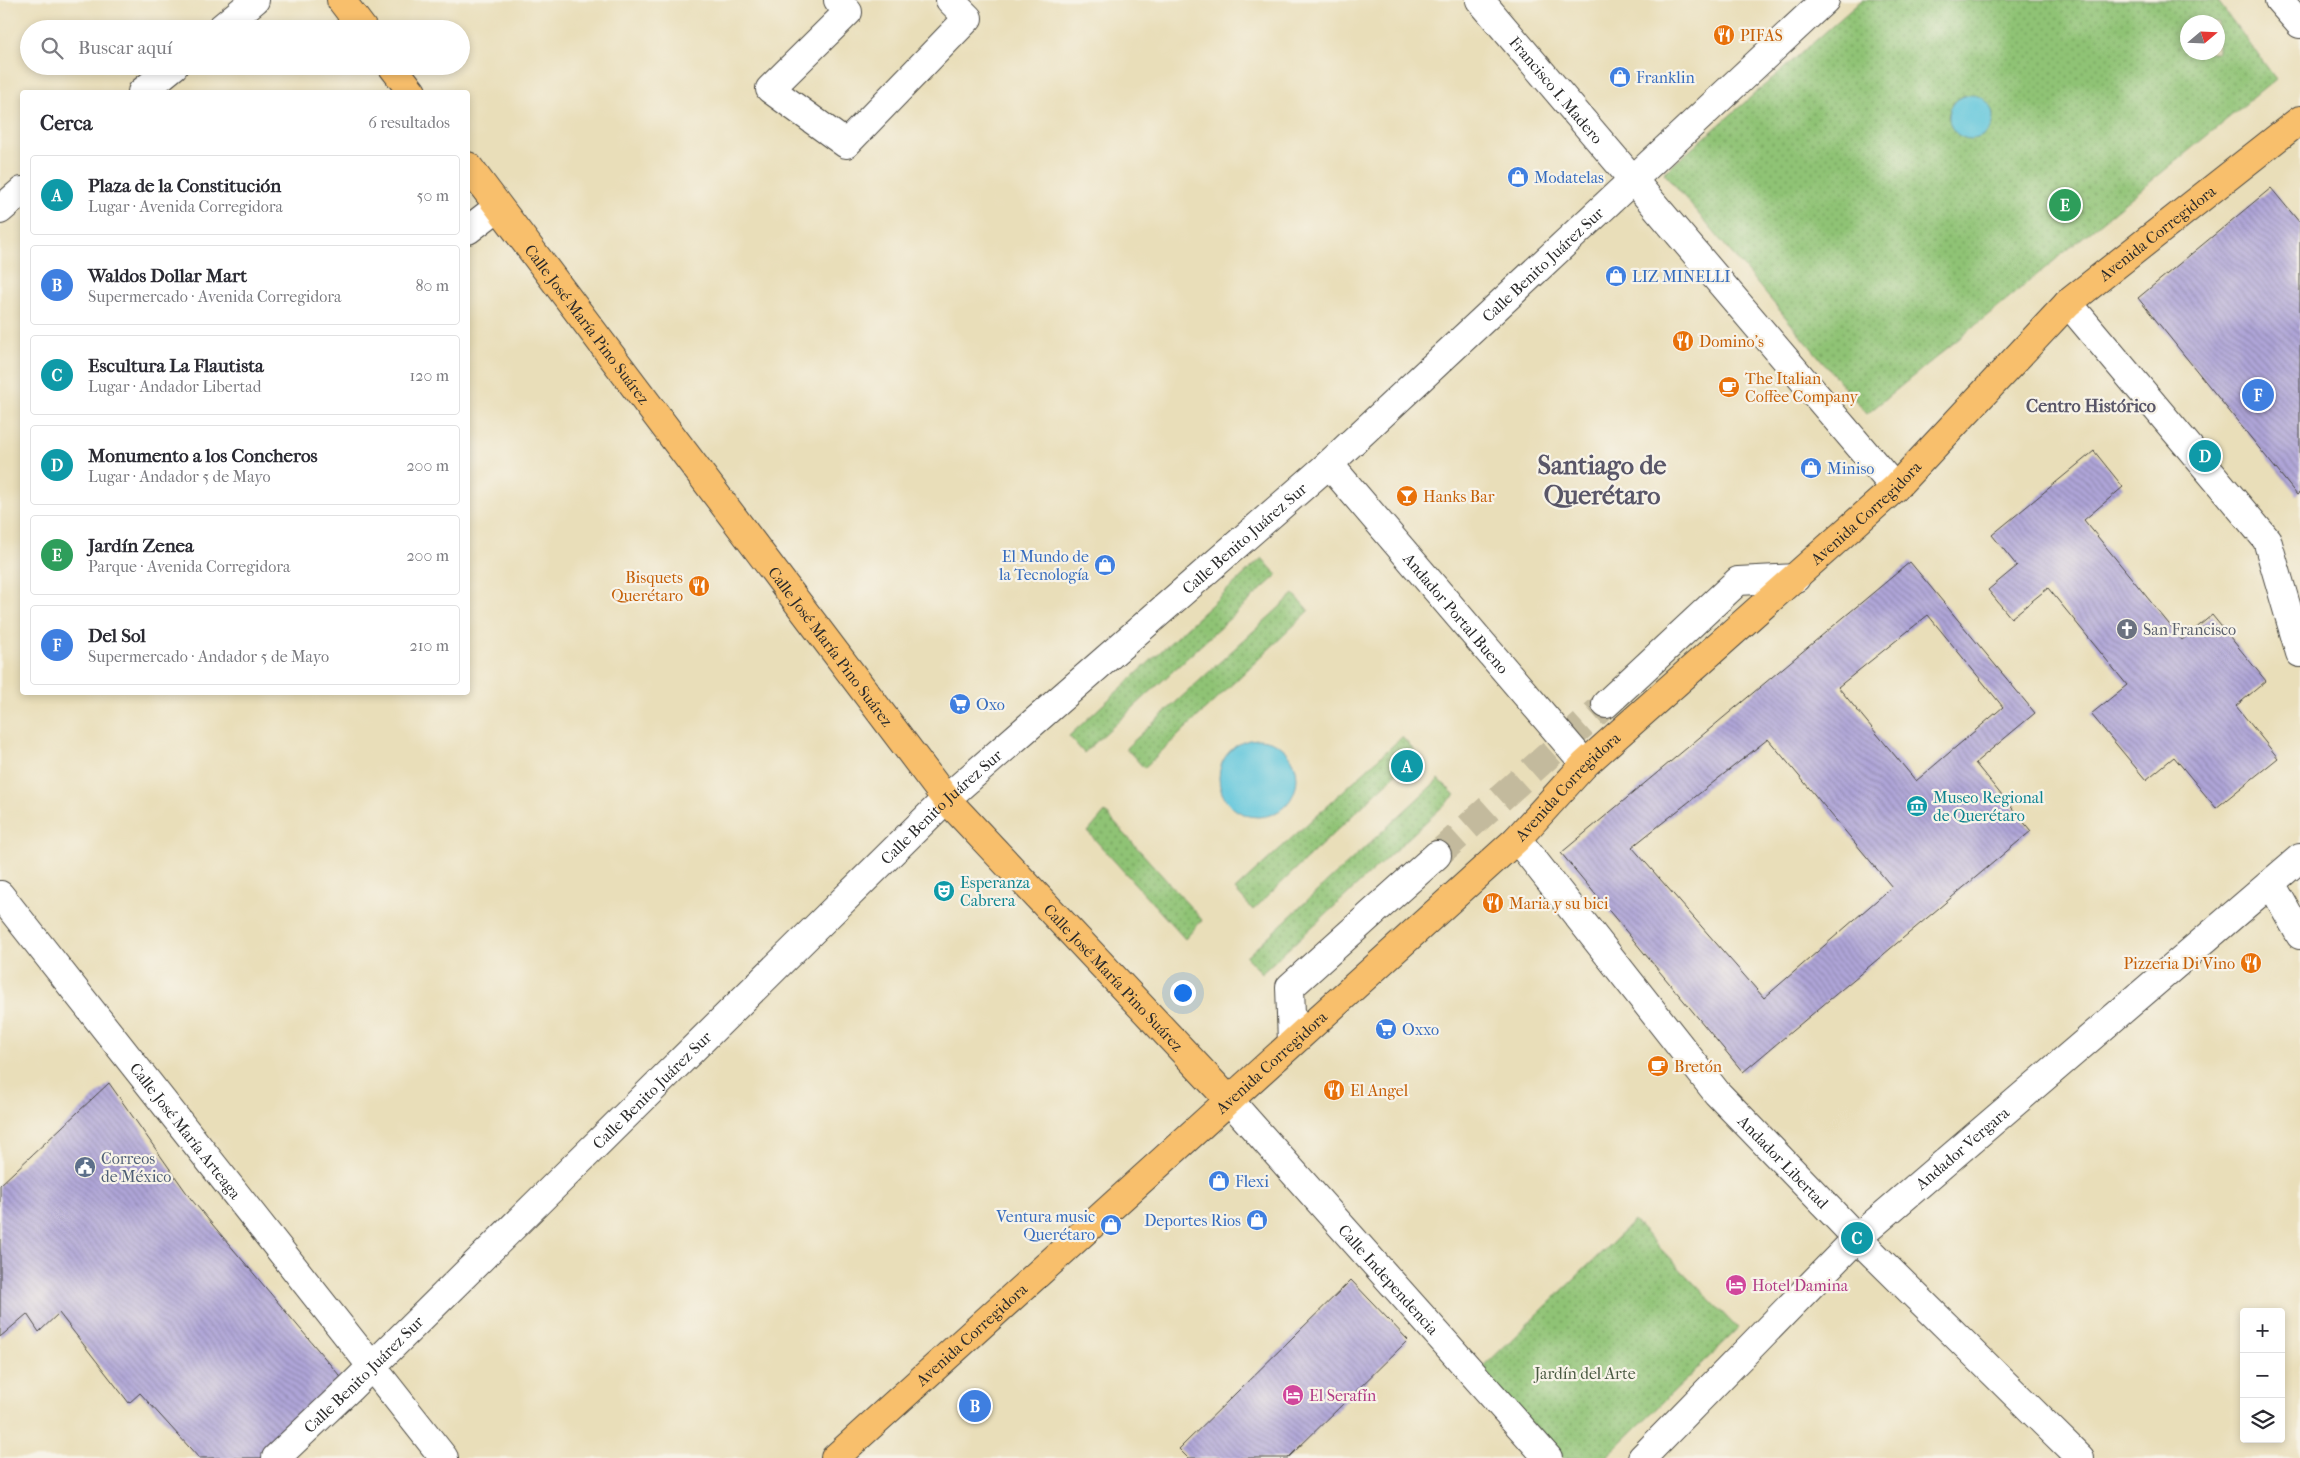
<!DOCTYPE html>
<html lang="es">
<head>
<meta charset="utf-8">
<style>
  :root { --surface:#fff; --page:#f7f7f7; --text:#2b2b33; --muted:#7c7c81; --line:#e1e1e2; --accent:#d1495b }
  body { margin:0; font-family:"IM FELL French Canon",serif; background:var(--page); color:var(--text) }
  .controls { position:absolute; right:15px; bottom:15px; display:grid; overflow:hidden; border-radius:5px; box-shadow:0 2px 8px #0003 }
  .controls button { width:45px; height:45px; display:grid; place-items:center; padding:0; border:0; border-bottom:1px solid var(--line); background:var(--surface); color:var(--text); font:25px sans-serif }
  .compass { position:absolute; left:2180px; top:15px; width:45px; height:45px; border-radius:50%; background:var(--surface); box-shadow:0 2px 8px #0003; rotate:71deg }
  .you { position:absolute; left:1182px; top:992px; width:18px; height:18px; margin:-12px; border:4px solid #fff; border-radius:50%; background:#1a73e8; box-shadow:0 0 0 8px #1a73e833 }
  .badge { display:grid; place-items:center; width:32px; height:32px; border-radius:50%; background:var(--accent); color:#fff; font-size:16px; font-weight:700 }
  .pin { position:absolute; translate:-50% -50%; border:2px solid #fff; box-shadow:0 1px 5px #0006 }
  .list { margin:0; padding:0; list-style:none }
  h2 { display:flex; justify-content:space-between; align-items:center; height:65px; margin:0; padding:0 20px; font-size:21px }
  h2 small { font-size:16px; font-weight:400; color:var(--muted) }
  .list li { display:grid; grid-template-columns:32px 1fr auto; gap:15px; align-items:center; box-sizing:border-box; height:80px; margin:0 10px 10px; padding:0 10px; border:1px solid var(--line); border-radius:5px }
  .list b { display:block; font-size:19px; white-space:nowrap }
  .list p { margin:0; font-size:16px; white-space:nowrap; color:var(--muted) }
  .list em { font-size:16px; font-style:normal; color:var(--muted) }
  .icon { flex:none; width:28px; height:28px; fill:none; stroke:currentColor; stroke-width:2; stroke-linecap:round; stroke-linejoin:round }
  .map { position:relative; flex:none; width:2300px; height:1458px; overflow:hidden }
  .search { position:absolute; background:var(--surface); box-shadow:0 2px 8px #0003; left:20px; top:20px; width:450px; height:55px; display:flex; align-items:center; gap:12px; box-sizing:border-box; padding:0 18px; border-radius:28px; color:var(--muted); font-size:19px }
  .panel { position:absolute; background:var(--surface); box-shadow:0 2px 8px #0003; left:20px; top:90px; width:450px; height:605px; border-radius:5px }
  .map>svg:first-child { display:block }
</style>
</head>
<body>
<div class="map">
<svg width="2300" height="1458" viewBox="0 0 2300 1458">
  <defs>
    <pattern id="park-dots" width="8" height="8" patternUnits="userSpaceOnUse" patternTransform="scale(1.25)"><rect width="8" height="8" fill="#8fc374"/><path d="M2 2h.1M6 6h.1" fill="none" stroke="#759f5f" stroke-width="1.8" stroke-linecap="round"/></pattern>
    <pattern id="building-back-hatch" width="6" height="6" patternUnits="userSpaceOnUse" patternTransform="scale(1.25)"><rect width="6" height="6" fill="#afa5d8"/><path d="M-1 5l2 2M0 0l6 6M5-1l2 2" fill="none" stroke="#8f87af"/></pattern>
  </defs>
  <rect width="100%" height="100%" fill="#f7f3e8"/>
  <filter id="ink" filterUnits="userSpaceOnUse"><feTurbulence type="fractalNoise" baseFrequency=".02" numOctaves="2"/><feDisplacementMap in="SourceGraphic" scale="10" xChannelSelector="R" yChannelSelector="G"/><feConvolveMatrix kernelMatrix="1 2 1 2 8 2 1 2 1" color-interpolation-filters="sRGB"/></filter>
  <filter id="wash" filterUnits="userSpaceOnUse"><feTurbulence type="fractalNoise" baseFrequency=".0096" numOctaves="4" result="noise"/><feDisplacementMap in="SourceGraphic" scale="20" xChannelSelector="R" yChannelSelector="G"/><feGaussianBlur stdDeviation="1.12" result="paint"/><feColorMatrix in="noise" values="0 0 0 0 0 0 0 0 0 0 0 0 0 0 0 0 0 1.4 0 .05"/><feComposite in="paint" operator="in"/></filter>
  <g filter="url(#wash)">
    <rect width="100%" height="100%" fill="#e9deb9"/>
    <g fill="url(#park-dots)" stroke="#5d7750" fill-rule="evenodd">
      <path d="M1862,0H2217L2276,79L1867,414L1664,173ZM2188,22H2218V52H2188ZM1964,95L1993,113C1991,135 1981,142 1959,136L1948,115L1953,103Z"/>
      <path d="M1262,558L1277,575L1084,753L1069,736Z"/>
      <path d="M1294,594L1309,611L1144,768L1126,748Z"/>
      <path d="M1402,737L1417,754L1253,910L1235,890Z"/>
      <path d="M1439,779L1455,795L1262,973L1246,957Z"/>
      <path d="M1105,812L1202,920L1185,939L1088,832Z"/>
      <path d="M1634,1221L1738,1329L1605,1458H1563L1479,1371Z"/>
    </g>
    <g fill="#5fc6dc" stroke="#457884">
      <circle cx="1971" cy="117" r="22"/>
      <circle cx="1258" cy="778" r="39"/>
    </g>
    <g id="blocks">
      <g fill="url(#building-back-hatch)" fill-rule="evenodd">
        <path d="M2271,188L2300,223V492L2297,495L2138,298Z"/>
        <path d="M2094,451L2123,487L2084,520L2182,640L2212,615L2266,681L2236,706L2278,758L2216,808L2174,757L2146,780L2091,714L2127,685L2048,588L2011,618L1988,590L2017,566L1992,535Z"/>
        <path d="M1910,562L2035,713L1975,763L2031,831L1743,1072L1561,853ZM1928,615L2003,707L1916,781L1838,687ZM1768,739L1892,887L1764,998L1632,847Z"/>
        <path d="M109,1083L191,1199L350,1388L263,1458H199L140,1393L129,1403L59,1313L39,1332L27,1314L0,1337V1185Z"/>
        <path d="M1351,1280L1408,1340L1288,1458H1188L1179,1449Z"/>
      </g>
    </g>
  </g>
  <g filter="url(#ink)">
    <use href="#blocks" fill-opacity="0" stroke="#484640" stroke-width="1"/>
    <g fill="none" stroke-linecap="round" stroke-linejoin="round">
      <path stroke="#c3ba9d" stroke-width="28" stroke-dasharray="28 14" stroke-linecap="butt" d="M1437,855L1606,704"/>
      <g stroke="#484640" stroke-width="30">
        <g id="minor">
          <path d="M838,0L848,12L770,89L846,144L968,18L950,0"/>
          <path id="s1" d="M1480,0L1895,488"/>
          <path d="M2279,0L2300,24"/>
          <path d="M220,29L255,0"/>
          <path d="M142,92L174,66"/>
          <path d="M0,210L22,191"/>
          <path d="M468,230L498,207"/>
          <path d="M2068,303L2267,540L2300,653"/>
          <path id="s2" d="M1329,464L1585,764"/>
          <path d="M1606,704L1738,581L1796,578"/>
          <path id="s3" d="M1517,839L1717,1093L1857,1238L2080,1458"/>
          <path d="M2271,883L2300,935"/>
          <path id="s4" d="M0,895L444,1458"/>
          <path d="M1292,1042L1290,987L1437,855"/>
          <path id="s5" d="M1229,1100L1548,1458"/>
          <path id="s6" d="M276,1458L350,1388L946,799L1329,464L1825,0"/>
          <path id="s7" d="M1642,1458L1857,1238L2300,858"/>
        </g>
      </g>
      <g stroke="#484640" stroke-width="30">
        <g id="major">
          <path d="M341,0L363,29"/>
          <path d="M392,66L412,92"/>
          <path id="s8" d="M468,166L946,799L1229,1100"/>
          <path id="s9" d="M835,1458L1517,839L1585,764L1895,488L2068,303L2300,120"/>
        </g>
      </g>
      <use href="#minor" stroke="#fff" stroke-width="28"/>
      <use href="#major" stroke="#f8bf6c" stroke-width="28"/>
    </g>
  </g>
  <defs>
    <g id="restaurant-disc" transform="scale(1.125)"><circle r="9.5" fill="#e8710a" stroke="#f7f3e8"/><path d="M-5-6h1v4h1v-4h1v4h1v-4h1v5L-1.5 .5V6h-2V.5L-5-1ZM5-6V6H3V1.5H1.5Q1.5-4 5-6Z" fill="#fff"/></g>
    <g id="shop-disc" transform="scale(1.125)"><circle r="9.5" fill="#3f7fe0" stroke="#f7f3e8"/><path d="M-5-2.5h2.3a2.7 3.5 0 0 1 5.4 0H5L5.5 6h-11ZM-1.5-2.5h3a1.5 2.3 0 0 0-3 0Z" fill="#fff"/></g>
    <g id="cafe-disc" transform="scale(1.125)"><circle r="9.5" fill="#e8710a" stroke="#f7f3e8"/><path d="M-5.5-4.5H6V0H3Q3 3.5 0 3.5H-2.5Q-5.5 3.5-5.5 0ZM3-3.2v2h1.7v-2ZM-6 4.5H4V6H-6Z" fill="#fff"/></g>
    <g id="bar-disc" transform="scale(1.125)"><circle r="9.5" fill="#e8710a" stroke="#f7f3e8"/><path d="M-6-5H6L.8 .8V4.5H3.5V6h-7V4.5H-.8V.8Z" fill="#fff"/></g>
    <g id="church-disc" transform="scale(1.125)"><circle r="9.5" fill="#6b7280" stroke="#f7f3e8"/><path d="M-1.2-6h2.4v3.5h3.3v2.4h-3.3V6h-2.4V-.1h-3.3v-2.4h3.3Z" fill="#fff"/></g>
    <g id="supermarket-disc" transform="scale(1.125)"><circle r="9.5" fill="#3f7fe0" stroke="#f7f3e8"/><path d="M-6-5.5h2.5l.6 2H6L4.5 2H-2.5L-4.4-4H-6ZM-1.5 3.2a1.3 1.3 0 1 0 .1 0ZM3 3.2a1.3 1.3 0 1 0 .1 0Z" fill="#fff"/></g>
    <g id="museum-disc" transform="scale(1.125)"><circle r="9.5" fill="#0f9aa8" stroke="#f7f3e8"/><path d="M0-6L6-3V-2H-6V-3ZM-5-1h2V3h-2ZM-1-1h2V3h-2ZM3-1h2V3H3ZM-6 4H6V6H-6Z" fill="#fff"/></g>
    <g id="theatre-disc" transform="scale(1.125)"><circle r="9.5" fill="#0f9aa8" stroke="#f7f3e8"/><path d="M-5-5.5Q0-4 5-5.5V0Q5 5 0 6Q-5 5-5 0ZM-3.3-2.5H-1v1.5H-3.3ZM1-2.5H3.3v1.5H1ZM-2.8 1Q0 5.5 2.8 1Z" fill="#fff"/></g>
    <g id="civic-disc" transform="scale(1.125)"><circle r="9.5" fill="#5c6f8a" stroke="#f7f3e8"/><path d="M-.6-6.5H3V-4.5H.6V-3L4-1V1h2V6H-6V1h2V-1L-.6-3ZM-1.2 2.5V6h2.4V2.5Z" fill="#fff"/></g>
    <g id="hotel-disc" transform="scale(1.125)"><circle r="9.5" fill="#d1479c" stroke="#f7f3e8"/><path d="M-6-4.5h1.5V1H6V5H4.5V3h-9V5H-6ZM-4 0a1.8 1.8 0 1 1 3.6 0ZM.5 0V-2.5h3Q6-2.5 6 0Z" fill="#fff"/></g>
  </defs>
  <g fill-rule="evenodd">
    <use href="#restaurant-disc" x="1724" y="35"/>
    <use href="#shop-disc" x="1620" y="77"/>
    <use href="#shop-disc" x="1518" y="177"/>
    <use href="#shop-disc" x="1616" y="276"/>
    <use href="#restaurant-disc" x="1683" y="341"/>
    <use href="#cafe-disc" x="1729" y="387"/>
    <use href="#shop-disc" x="1811" y="468"/>
    <use href="#bar-disc" x="1407" y="496"/>
    <use href="#shop-disc" x="1105" y="565"/>
    <use href="#restaurant-disc" x="699" y="586"/>
    <use href="#church-disc" x="2127" y="629"/>
    <use href="#supermarket-disc" x="960" y="704"/>
    <use href="#museum-disc" x="1917" y="806"/>
    <use href="#theatre-disc" x="944" y="891"/>
    <use href="#restaurant-disc" x="1493" y="903"/>
    <use href="#restaurant-disc" x="2251" y="963"/>
    <use href="#supermarket-disc" x="1386" y="1029"/>
    <use href="#cafe-disc" x="1658" y="1066"/>
    <use href="#restaurant-disc" x="1334" y="1090"/>
    <use href="#civic-disc" x="85" y="1167"/>
    <use href="#shop-disc" x="1219" y="1181"/>
    <use href="#shop-disc" x="1257" y="1220"/>
    <use href="#shop-disc" x="1111" y="1225"/>
    <use href="#hotel-disc" x="1736" y="1285"/>
    <use href="#hotel-disc" x="1293" y="1395"/>
  </g>
  <g text-anchor="middle" dominant-baseline="central" stroke-width="4.5" stroke-linejoin="round" paint-order="stroke">
    <g font-size="16" fill="#c56008" stroke="#f7f3e8" text-anchor="start">
      <text x="1740" y="35">PIFAS</text>
      <text x="1699" y="341">Domino's</text>
      <text x="1745" y="378">The Italian<tspan x="1745" dy="18">Coffee Company</tspan></text>
      <text x="1423" y="496">Hanks Bar</text>
      <text x="683" y="577" text-anchor="end">Bisquets<tspan x="683" dy="18">Querétaro</tspan></text>
      <text x="1509" y="903">Maria y su bici</text>
      <text x="2235" y="963" text-anchor="end">Pizzeria Di Vino</text>
      <text x="1674" y="1066">Bretón</text>
      <text x="1350" y="1090">El Angel</text>
    </g>
    <g font-size="16" fill="#366cbe" stroke="#f7f3e8" text-anchor="start">
      <text x="1636" y="77">Franklin</text>
      <text x="1534" y="177">Modatelas</text>
      <text x="1632" y="276">LIZ MINELLI</text>
      <text x="1827" y="468">Miniso</text>
      <text x="1089" y="556" text-anchor="end">El Mundo de<tspan x="1089" dy="18">la Tecnología</tspan></text>
      <text x="976" y="704">Oxo</text>
      <text x="1402" y="1029">Oxxo</text>
      <text x="1235" y="1181">Flexi</text>
      <text x="1095" y="1216" text-anchor="end">Ventura music<tspan x="1095" dy="18">Querétaro</tspan></text>
      <text x="1241" y="1220" text-anchor="end">Deportes Rios</text>
    </g>
    <g font-size="16" fill="#2b2b2b" stroke="#f7f3e8">
      <text stroke="none"><textPath href="#s1" startOffset="118">Francisco I. Madero</textPath></text>
      <text stroke="none"><textPath href="#s9" startOffset="1804">Avenida Corregidora</textPath></text>
      <text stroke="none"><textPath href="#s6" startOffset="1741">Calle Benito Juárez Sur</textPath></text>
      <text stroke="none"><textPath href="#s8" startOffset="198">Calle José María Pino Suárez</textPath></text>
      <text stroke="none"><textPath href="#s9" startOffset="1399">Avenida Corregidora</textPath></text>
      <text stroke="none"><textPath href="#s6" startOffset="1336">Calle Benito Juárez Sur</textPath></text>
      <text stroke="none"><textPath href="#s2" startOffset="196">Andador Portal Bueno</textPath></text>
      <text stroke="none"><textPath href="#s8" startOffset="602">Calle José María Pino Suárez</textPath></text>
      <text stroke="none"><textPath href="#s9" startOffset="994">Avenida Corregidora</textPath></text>
      <text stroke="none"><textPath href="#s6" startOffset="931">Calle Benito Juárez Sur</textPath></text>
      <text stroke="none"><textPath href="#s8" startOffset="1038">Calle José María Pino Suárez</textPath></text>
      <text stroke="none"><textPath href="#s9" startOffset="589">Avenida Corregidora</textPath></text>
      <text stroke="none"><textPath href="#s6" startOffset="526">Calle Benito Juárez Sur</textPath></text>
      <text stroke="none"><textPath href="#s4" startOffset="300">Calle José María Arteaga</textPath></text>
      <text stroke="none"><textPath href="#s7" startOffset="446">Andador Vergara</textPath></text>
      <text stroke="none"><textPath href="#s3" startOffset="419">Andador Libertad</textPath></text>
      <text stroke="none"><textPath href="#s5" startOffset="240">Calle Independencia</textPath></text>
      <text stroke="none"><textPath href="#s9" startOffset="184">Avenida Corregidora</textPath></text>
      <text stroke="none"><textPath href="#s6" startOffset="121">Calle Benito Juárez Sur</textPath></text>
    </g>
    <g font-size="16" fill="#5b616d" stroke="#f7f3e8" text-anchor="start">
      <text x="2143" y="629">San Francisco</text>
    </g>
    <g font-size="16" fill="#0d838f" stroke="#f7f3e8" text-anchor="start">
      <text x="1933" y="797">Museo Regional<tspan x="1933" dy="18">de Querétaro</tspan></text>
      <text x="960" y="882">Esperanza<tspan x="960" dy="18">Cabrera</tspan></text>
    </g>
    <g font-size="16" fill="#4e5e75" stroke="#f7f3e8" text-anchor="start">
      <text x="101" y="1158">Correos<tspan x="101" dy="18">de México</tspan></text>
    </g>
    <g font-size="16" fill="#b23c85" stroke="#f7f3e8" text-anchor="start">
      <text x="1752" y="1285">Hotel Damina</text>
      <text x="1309" y="1395">El Serafín</text>
    </g>
    <g font-size="16" fill="#495941" stroke="#f7f3e8">
      <text x="1585" y="1373">Jardín del Arte</text>
    </g>
    <g font-size="18" font-weight="bold" fill="#595668" stroke="#f7f3e8">
      <text x="2091" y="406">Centro Histórico</text>
    </g>
    <g font-size="26" font-weight="bold" fill="#595668" stroke="#f7f3e8">
      <text x="1602" y="465">Santiago de<tspan x="1602" dy="30">Querétaro</tspan></text>
    </g>
  </g>
</svg>
<div class="controls">
<button>+</button>
<button>−</button>
<button><svg class="icon" aria-label="layers" viewBox="0 0 24 24"><path d="M12 4l9 5-9 5-9-5zM3 14l9 5 9-5"/></svg></button>
</div>
<svg class="compass" viewBox="-18 -18 36 36"><path d="M0-13l5 13h-10z" fill="#e53935"/><path d="M0 13l5-13h-10z" fill="#7c7c81"/></svg>
<div class="you"></div>
<div class="pin badge" style="left:1407px;top:766px;background:#0f9aa8">A</div>
<div class="pin badge" style="left:975px;top:1406px;background:#3f7fe0">B</div>
<div class="pin badge" style="left:1857px;top:1238px;background:#0f9aa8">C</div>
<div class="pin badge" style="left:2205px;top:456px;background:#0f9aa8">D</div>
<div class="pin badge" style="left:2065px;top:205px;background:#2e9e5b">E</div>
<div class="pin badge" style="left:2258px;top:395px;background:#3f7fe0">F</div>
<div class="search"><svg class="icon" aria-label="search" viewBox="0 0 24 24"><circle cx="10" cy="10" r="6"/><path d="M15 15l6 6"/></svg>Buscar aquí</div>
<section class="panel">
<h2>Cerca<small>6 resultados</small></h2>
<ul class="list">
<li><span class="badge" style="background:#0f9aa8">A</span><div><b>Plaza de la Constitución</b><p>Lugar · Avenida Corregidora</p></div><em>50 m</em></li>
<li><span class="badge" style="background:#3f7fe0">B</span><div><b>Waldos Dollar Mart</b><p>Supermercado · Avenida Corregidora</p></div><em>80 m</em></li>
<li><span class="badge" style="background:#0f9aa8">C</span><div><b>Escultura La Flautista</b><p>Lugar · Andador Libertad</p></div><em>120 m</em></li>
<li><span class="badge" style="background:#0f9aa8">D</span><div><b>Monumento a los Concheros</b><p>Lugar · Andador 5 de Mayo</p></div><em>200 m</em></li>
<li><span class="badge" style="background:#2e9e5b">E</span><div><b>Jardín Zenea</b><p>Parque · Avenida Corregidora</p></div><em>200 m</em></li>
<li><span class="badge" style="background:#3f7fe0">F</span><div><b>Del Sol</b><p>Supermercado · Andador 5 de Mayo</p></div><em>210 m</em></li>
</ul>
</section>
</div>
</body>
</html>
